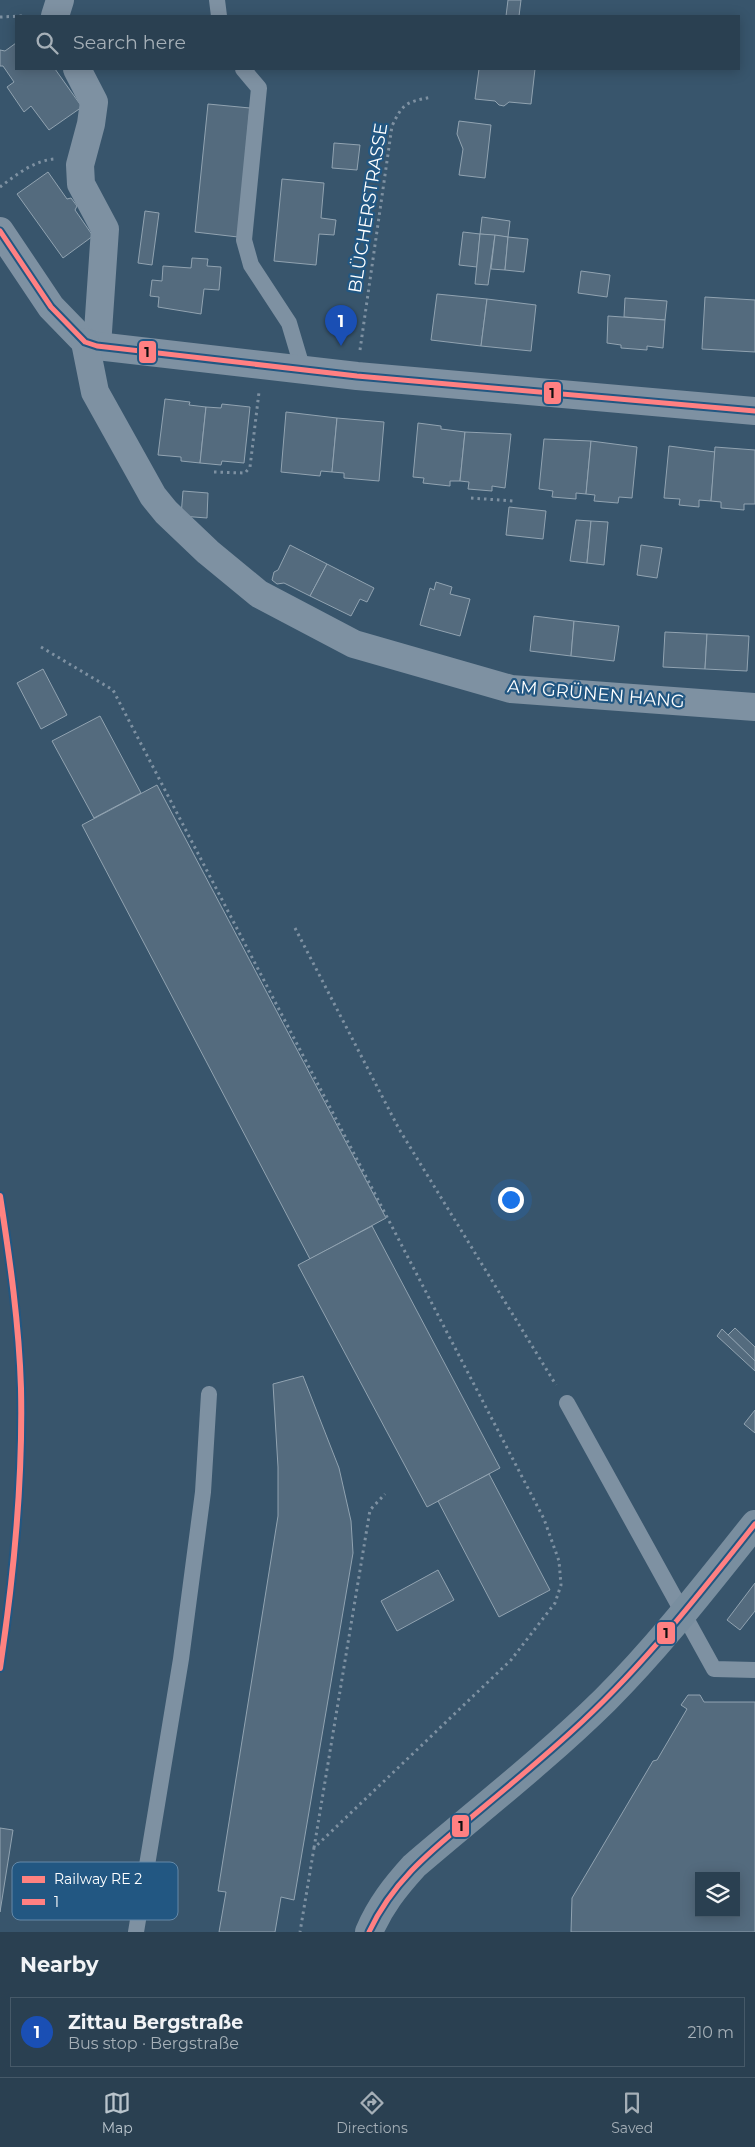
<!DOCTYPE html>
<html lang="en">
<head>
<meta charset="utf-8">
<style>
  :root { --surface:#2a4051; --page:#324758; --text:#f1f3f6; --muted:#a5afb7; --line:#465968; --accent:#b9c4cc }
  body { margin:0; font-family:Montserrat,sans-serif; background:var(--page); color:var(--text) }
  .controls { position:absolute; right:15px; bottom:15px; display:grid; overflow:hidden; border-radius:0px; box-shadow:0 2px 12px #0003 }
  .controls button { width:45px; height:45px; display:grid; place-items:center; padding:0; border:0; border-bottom:1px solid var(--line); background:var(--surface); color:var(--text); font:25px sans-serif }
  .you { position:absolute; left:510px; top:1199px; width:18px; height:18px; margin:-12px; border:4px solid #fff; border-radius:50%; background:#1a73e8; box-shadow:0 0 0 8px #1a73e833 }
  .badge { display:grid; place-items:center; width:32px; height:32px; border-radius:50%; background:var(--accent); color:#fff; font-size:16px; font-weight:700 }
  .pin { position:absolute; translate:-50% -41px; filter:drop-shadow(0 1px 2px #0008) }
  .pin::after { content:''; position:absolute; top:26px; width:18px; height:15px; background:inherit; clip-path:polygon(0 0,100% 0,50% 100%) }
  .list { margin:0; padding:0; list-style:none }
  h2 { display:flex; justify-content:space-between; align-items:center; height:65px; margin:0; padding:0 20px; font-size:21px }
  h2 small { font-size:16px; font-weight:400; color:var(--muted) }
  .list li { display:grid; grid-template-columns:32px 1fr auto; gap:15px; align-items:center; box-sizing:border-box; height:70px; margin:0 10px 10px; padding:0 10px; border:1px solid var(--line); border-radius:0px }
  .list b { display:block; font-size:19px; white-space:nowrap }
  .list p { margin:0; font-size:16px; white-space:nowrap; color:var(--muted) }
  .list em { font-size:16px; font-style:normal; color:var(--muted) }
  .icon { flex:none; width:28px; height:28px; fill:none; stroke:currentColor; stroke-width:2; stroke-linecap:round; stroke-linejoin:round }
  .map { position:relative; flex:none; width:755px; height:1932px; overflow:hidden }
  .search { position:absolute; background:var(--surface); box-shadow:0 2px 12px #0003; left:15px; right:15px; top:15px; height:55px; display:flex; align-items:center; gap:12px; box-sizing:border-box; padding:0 18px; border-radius:0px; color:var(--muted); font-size:19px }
  .sheet { height:145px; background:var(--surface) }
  nav { display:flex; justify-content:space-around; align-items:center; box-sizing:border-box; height:70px; border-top:1px solid var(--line); background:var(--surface); font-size:14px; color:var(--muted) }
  nav a { display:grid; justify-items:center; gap:2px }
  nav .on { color:var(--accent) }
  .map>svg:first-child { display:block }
</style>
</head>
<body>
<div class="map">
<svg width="755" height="1932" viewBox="0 0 755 1932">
  <rect width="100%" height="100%" fill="#38556c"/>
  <g fill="#546b7e" stroke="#91a3b1" fill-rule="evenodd">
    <path d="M508,0H521L519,16H506Z"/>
    <path d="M16,43V69H55L82,107L49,130L31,106L24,112L7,87L14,82L3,66H0V50L5,51Z"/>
    <path d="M479,69H535L531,104L509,102L504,106L499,105L495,101L475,99Z"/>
    <path d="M208,104L250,108L238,237L195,232Z"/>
    <path d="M459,121L491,125L485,178L459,175L463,149L457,134Z"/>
    <path d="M334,143L360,145L357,170L332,168Z"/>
    <path d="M48,172L67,199L71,198L77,206L75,210L93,236L63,258L17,194Z"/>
    <path d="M282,179L324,183L321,218L336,220L334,235L319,234L316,265L274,261Z"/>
    <path d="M145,211L159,213L152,265L138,263Z"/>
    <path d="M482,217L510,221L508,237L480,234Z"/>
    <path d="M463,232L480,234L477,267L459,265Z"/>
    <path d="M480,234L495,235L488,285L475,284Z"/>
    <path d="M495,235L508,237L505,270L491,269Z"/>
    <path d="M508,237L528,239L524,272L505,270Z"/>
    <path d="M192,258L208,259L207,266L221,267L219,290L204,289L201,314L158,307L159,297L150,296L152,280L162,281L163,266L191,268Z"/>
    <path d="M581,271L610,275L607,297L578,293Z"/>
    <path d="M437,294L487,299L481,346L431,340Z"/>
    <path d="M705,297L755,300V352L702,349Z"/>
    <path d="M625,298L667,301L665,320L624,317Z"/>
    <path d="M487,299L536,305L531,351L481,346Z"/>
    <path d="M608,316L665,320L663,348L647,346V350L621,348V345L607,343Z"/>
    <path d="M165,399L190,402L189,405L206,407L200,463L181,461V457L158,455Z"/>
    <path d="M222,404L250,407L244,463L222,461L221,465L200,463L206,407L221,408Z"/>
    <path d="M286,412L337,418L332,472L321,471L320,476L281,472Z"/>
    <path d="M337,418L384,422L379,481L344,478V473L332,472Z"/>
    <path d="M418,423L441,426V429L465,432L460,481H450V486L423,483L424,478L413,477Z"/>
    <path d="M465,432L511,434L505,488L492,486V491L468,489L469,482L460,481Z"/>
    <path d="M544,439L591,441L586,494L576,493V499L552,497L553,491L539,489Z"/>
    <path d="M591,441L637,447L632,498L619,497L618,503L594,501L595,495L586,494Z"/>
    <path d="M669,446L715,452L711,501L699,500V507L679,505L680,499L664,498Z"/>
    <path d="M715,447L755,450V504H744V510L721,508V502L711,501Z"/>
    <path d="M183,491L208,493L207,518L181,516Z"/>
    <path d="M509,507L546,511L543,539L506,535Z"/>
    <path d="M576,520L591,521L587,563L570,561Z"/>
    <path d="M591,521L608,522L604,565L587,563Z"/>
    <path d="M290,545L327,564L310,596L284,583L277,584L272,580L274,572L278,570Z"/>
    <path d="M641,545L662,548L657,578L637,575Z"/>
    <path d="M327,564L374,588L367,602L360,599L351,616L310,596Z"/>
    <path d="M436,582L452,587L450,594L470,599L460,636L420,625L430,588L434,590Z"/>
    <path d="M534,616L574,621L571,656L530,651Z"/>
    <path d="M574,621L619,626L614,661L571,656Z"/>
    <path d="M665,632L707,634L705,669L663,667Z"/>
    <path d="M707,634L749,636L747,671L705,669Z"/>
    <path d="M43,669L67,715L41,729L17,683Z"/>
    <path d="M100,716L141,793L94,818L52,741Z"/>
    <path d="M157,785L386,1218L310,1259L82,825Z"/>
    <path d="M372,1226L500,1468L427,1507L298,1265Z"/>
    <path d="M735,1328L755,1347V1361L728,1335Z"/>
    <path d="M722,1329L755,1361V1371L717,1336Z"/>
    <path d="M303,1376L339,1468L351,1521L353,1553L294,1900L281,1897L275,1932H219L226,1892L218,1891L278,1516V1467L273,1384Z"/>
    <path d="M755,1410V1433L744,1424Z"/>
    <path d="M489,1474L550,1590L499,1617L438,1501Z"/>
    <path d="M438,1570L454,1600L397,1631L381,1601Z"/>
    <path d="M755,1583V1611L740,1630L727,1620Z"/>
    <path d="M688,1695H700L704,1702H755V1932H571L572,1898L653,1761L657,1760L687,1709L681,1705ZM699,1876H736V1913H699Z"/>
    <path d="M0,1828L13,1830L0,1912Z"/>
  </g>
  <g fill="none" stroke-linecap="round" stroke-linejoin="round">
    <g stroke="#7e91a2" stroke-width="3" stroke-dasharray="2.5 4" stroke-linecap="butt">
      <path d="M0,17L22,16"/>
      <path d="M0,187C16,175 33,161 54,159"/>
      <path d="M360,350L392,126C403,103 406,102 432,97"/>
      <path d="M214,472L245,473L250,467L259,392"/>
      <path d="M471,498L513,501"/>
      <path d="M41,647L113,690L544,1519L559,1561L561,1585L555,1603L511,1660L314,1848L300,1932"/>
      <path d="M295,928L399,1129L556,1385"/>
      <path d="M314,1848L370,1510L385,1494"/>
    </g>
    <g stroke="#7e91a2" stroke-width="16">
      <path d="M217,0L219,16"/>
      <path d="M243,69L259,88L244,240L251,265L289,323L303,370"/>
      <path d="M567,1403L714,1669L755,1670"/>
      <path d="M136,1932L181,1659L203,1492L209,1394"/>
    </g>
    <g stroke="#7e91a2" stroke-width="28">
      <path d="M55,16L60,0"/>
      <path d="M77,69L94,102L91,124L80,165L81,184L105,229L97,346"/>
      <path d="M0,231L51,307L85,342L97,346L357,376L755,411"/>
      <path d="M85,342L95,392L153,496L166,512L208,552L259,594L354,644L511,689L755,707"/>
    </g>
    <path stroke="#798e9f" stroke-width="28" d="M369,1932C380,1906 395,1887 414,1866C478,1811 545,1759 605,1700C660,1645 707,1584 755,1524"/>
    <g stroke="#225782" stroke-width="9">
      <g id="bus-1">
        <path d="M0,231L51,307L85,342L97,346L357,376L755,411"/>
        <path d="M369,1932C394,1878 436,1847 480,1810C515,1781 550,1752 583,1721C647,1661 701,1592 755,1524"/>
      </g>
    </g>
    <use href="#bus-1" stroke="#ff8082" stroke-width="5"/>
    <g stroke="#225782" stroke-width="10">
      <path id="rail-1" d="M0,1196C10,1260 19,1324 21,1388C23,1482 14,1575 0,1668"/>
    </g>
    <use href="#rail-1" stroke="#ff8280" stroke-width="6"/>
  </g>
  <g text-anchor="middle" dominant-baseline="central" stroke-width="4.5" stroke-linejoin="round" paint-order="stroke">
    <g font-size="18" fill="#fff" stroke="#225782">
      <text transform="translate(368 208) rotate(-81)">BLÜCHERSTRASSE</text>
      <text transform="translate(596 694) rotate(5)">AM GRÜNEN HANG</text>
    </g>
  </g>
  <rect x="12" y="1862" width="166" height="58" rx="8" fill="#225782" stroke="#6489a8" stroke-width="1"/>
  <rect x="22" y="1876" width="23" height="7" fill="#ff8280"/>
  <rect x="22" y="1899" width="23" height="6" fill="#ff8082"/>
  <g font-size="14" fill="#fff">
    <text x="54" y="1884">Railway RE 2</text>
    <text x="54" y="1907">1</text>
  </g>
  <g stroke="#225782" stroke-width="2">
    <rect x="138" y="340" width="19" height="24" rx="5" fill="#ff8082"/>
    <rect x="543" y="381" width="19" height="24" rx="5" fill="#ff8082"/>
    <rect x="656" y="1621" width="20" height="24" rx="5" fill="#ff8082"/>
    <rect x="451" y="1814" width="19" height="24" rx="5" fill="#ff8082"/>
  </g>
  <g font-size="14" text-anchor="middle" font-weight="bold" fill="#111">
    <text x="147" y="357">1</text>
    <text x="552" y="398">1</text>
    <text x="666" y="1638">1</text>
    <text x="461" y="1831">1</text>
  </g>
</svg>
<div class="controls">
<button><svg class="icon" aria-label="layers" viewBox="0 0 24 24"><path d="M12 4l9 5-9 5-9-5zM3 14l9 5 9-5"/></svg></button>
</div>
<div class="you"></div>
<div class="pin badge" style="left:341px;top:346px;background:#1a4fb4">1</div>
<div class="search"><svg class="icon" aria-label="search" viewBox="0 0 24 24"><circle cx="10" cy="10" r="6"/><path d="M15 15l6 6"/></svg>Search here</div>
</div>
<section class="sheet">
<h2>Nearby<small></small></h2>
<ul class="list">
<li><span class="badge" style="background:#1a4fb4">1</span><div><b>Zittau Bergstraße</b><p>Bus stop · Bergstraße</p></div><em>210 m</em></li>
</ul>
</section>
<nav>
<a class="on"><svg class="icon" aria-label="map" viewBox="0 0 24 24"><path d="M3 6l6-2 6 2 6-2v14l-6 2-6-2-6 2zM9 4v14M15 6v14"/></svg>Map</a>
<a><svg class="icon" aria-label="directions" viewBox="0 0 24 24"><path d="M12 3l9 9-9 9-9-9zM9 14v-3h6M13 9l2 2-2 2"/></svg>Directions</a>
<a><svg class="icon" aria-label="saved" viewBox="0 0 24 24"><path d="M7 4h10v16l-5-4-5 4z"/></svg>Saved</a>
</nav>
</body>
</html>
